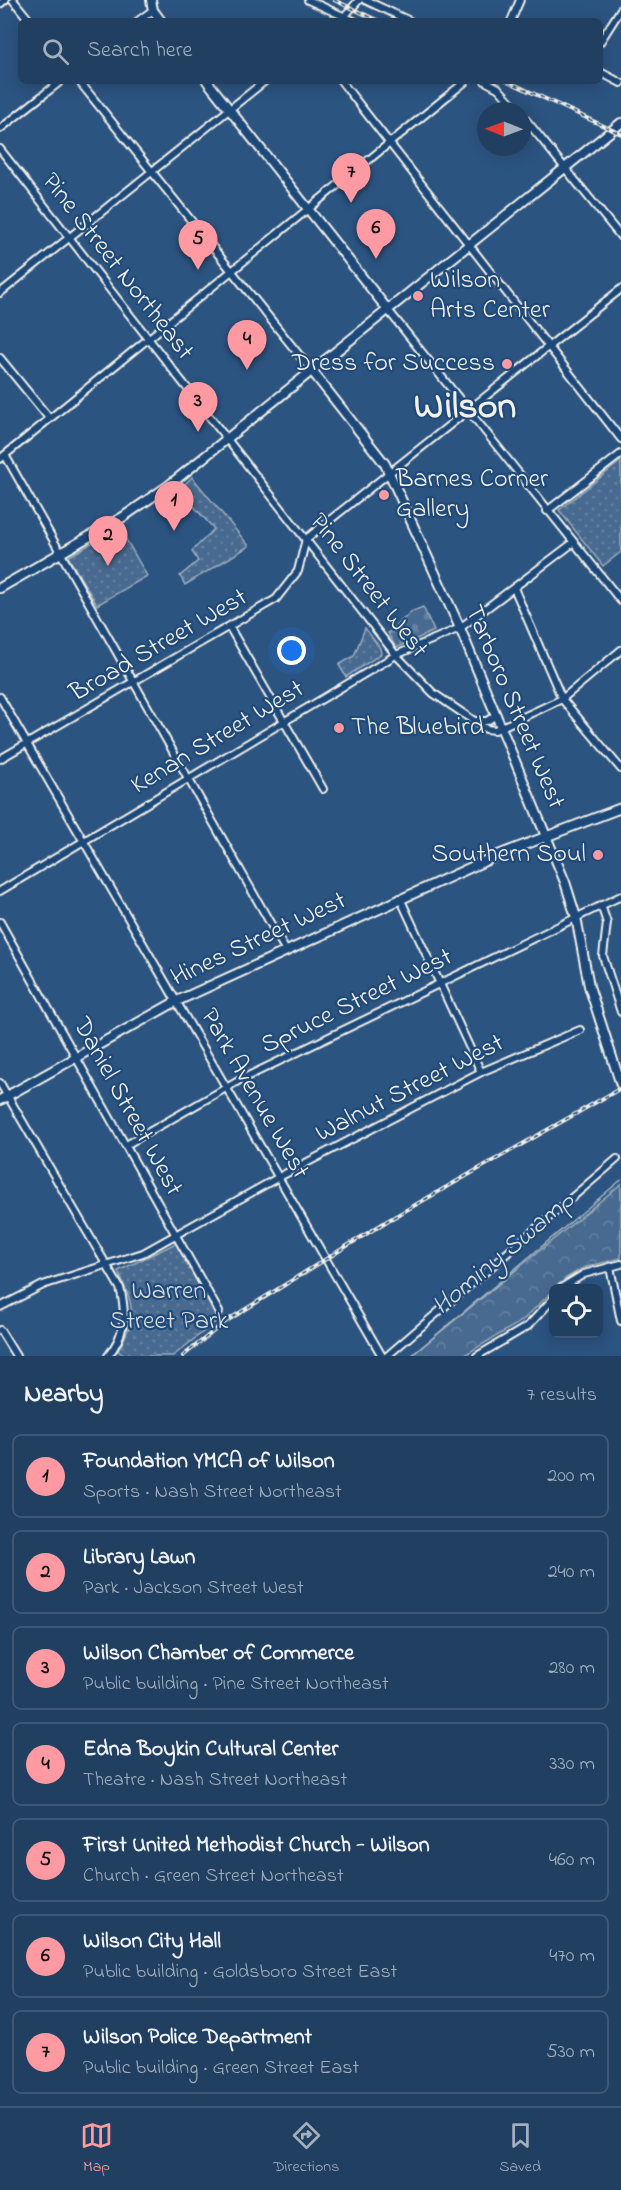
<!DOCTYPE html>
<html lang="en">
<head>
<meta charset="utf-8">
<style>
  :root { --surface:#213f61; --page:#2d4a6a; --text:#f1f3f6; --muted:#a2afbd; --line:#3e5876; --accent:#ff9aa2 }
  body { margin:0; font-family:"Indie Flower",sans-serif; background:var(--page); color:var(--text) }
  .controls { position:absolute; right:18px; bottom:18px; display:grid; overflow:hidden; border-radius:9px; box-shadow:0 3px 15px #0003 }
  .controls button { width:54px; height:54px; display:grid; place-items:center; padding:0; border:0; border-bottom:2px solid var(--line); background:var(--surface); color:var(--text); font:30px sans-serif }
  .compass { position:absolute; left:477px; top:102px; width:54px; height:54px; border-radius:50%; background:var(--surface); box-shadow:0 3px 15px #0003; rotate:271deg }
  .you { position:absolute; left:292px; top:651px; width:21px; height:21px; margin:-15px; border:4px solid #fff; border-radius:50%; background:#1a73e8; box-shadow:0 0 0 9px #1a73e833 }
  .badge { display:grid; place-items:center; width:39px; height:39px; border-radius:50%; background:var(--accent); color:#111; font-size:20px; font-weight:700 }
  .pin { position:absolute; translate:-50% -50px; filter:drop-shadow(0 2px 3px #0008) }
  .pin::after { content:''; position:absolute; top:32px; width:21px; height:18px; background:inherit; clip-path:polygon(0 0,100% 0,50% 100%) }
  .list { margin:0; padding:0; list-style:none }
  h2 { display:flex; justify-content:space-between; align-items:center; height:78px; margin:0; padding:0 24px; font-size:26px }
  h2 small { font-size:20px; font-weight:400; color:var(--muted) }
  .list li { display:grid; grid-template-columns:39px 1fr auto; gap:18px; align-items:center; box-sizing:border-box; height:84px; margin:0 12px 12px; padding:0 12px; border:2px solid var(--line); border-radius:9px }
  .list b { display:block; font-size:22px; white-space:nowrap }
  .list p { margin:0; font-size:20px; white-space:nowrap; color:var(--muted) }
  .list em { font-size:20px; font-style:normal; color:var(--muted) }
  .icon { flex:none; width:33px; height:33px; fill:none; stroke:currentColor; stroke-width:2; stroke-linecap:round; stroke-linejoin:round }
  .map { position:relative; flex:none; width:621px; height:1356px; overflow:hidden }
  .search { position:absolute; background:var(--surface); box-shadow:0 3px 15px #0003; left:18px; right:18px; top:18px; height:66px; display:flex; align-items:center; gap:15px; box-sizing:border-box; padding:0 21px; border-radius:9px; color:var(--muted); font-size:22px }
  .sheet { height:750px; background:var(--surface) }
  nav { display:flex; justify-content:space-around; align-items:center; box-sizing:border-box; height:84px; border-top:2px solid var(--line); background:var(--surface); font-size:16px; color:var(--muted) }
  nav a { display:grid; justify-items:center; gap:3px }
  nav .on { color:var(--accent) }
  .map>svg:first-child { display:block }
</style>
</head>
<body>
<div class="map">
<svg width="621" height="1356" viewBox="0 0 621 1356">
  <defs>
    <pattern id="forest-crowns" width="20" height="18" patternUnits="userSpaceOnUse" patternTransform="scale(1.5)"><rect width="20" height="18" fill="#496b90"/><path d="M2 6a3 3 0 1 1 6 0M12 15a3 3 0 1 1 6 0" fill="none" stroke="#6481a0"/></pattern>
    <pattern id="cemetery-stones" width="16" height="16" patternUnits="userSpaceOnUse" patternTransform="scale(1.5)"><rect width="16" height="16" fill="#496b90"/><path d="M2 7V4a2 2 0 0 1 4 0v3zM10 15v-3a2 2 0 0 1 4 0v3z" fill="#6481a0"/></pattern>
    <pattern id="park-dots" width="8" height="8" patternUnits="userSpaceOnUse" patternTransform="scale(1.5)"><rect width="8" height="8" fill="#496b90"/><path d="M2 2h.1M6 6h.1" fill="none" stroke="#6481a0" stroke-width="1.8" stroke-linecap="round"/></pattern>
  </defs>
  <rect width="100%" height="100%" fill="#2c5481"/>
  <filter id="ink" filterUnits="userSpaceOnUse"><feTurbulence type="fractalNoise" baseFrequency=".0167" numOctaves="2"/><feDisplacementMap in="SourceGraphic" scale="12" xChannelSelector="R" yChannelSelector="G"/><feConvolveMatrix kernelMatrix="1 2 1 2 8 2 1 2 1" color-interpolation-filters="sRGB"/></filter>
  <g filter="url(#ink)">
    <path fill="url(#forest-crowns)" stroke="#9eaebc" stroke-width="1.5" d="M621,1184V1258L583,1268L566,1278L522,1321L463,1356H411Z"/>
    <path fill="url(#cemetery-stones)" stroke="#9eaebc" stroke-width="1.5" d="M423,607L434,631L396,648L388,633L411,612Z"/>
    <g fill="url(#park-dots)" stroke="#9eaebc" stroke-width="1.5">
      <path d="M621,461V552L603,566L559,510Z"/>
      <path d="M192,477L249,546L185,585L180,576L198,561L192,551L214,529L179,490Z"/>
      <path d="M119,527L147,576L97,605L68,557Z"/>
      <path d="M365,628L380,648L381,654L346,677L339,665L354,656Z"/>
      <path d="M176,1243L218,1320L173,1356H125L118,1351C138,1314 134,1308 118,1271Z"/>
    </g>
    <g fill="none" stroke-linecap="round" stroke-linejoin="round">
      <path stroke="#a7b4c0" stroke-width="1.5" d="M411,1356L621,1180"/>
      <g stroke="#f4f1e8" stroke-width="10">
        <g id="minor">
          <path d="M13,0L30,21"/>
          <path d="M308,0L354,21"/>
          <path d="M365,0L410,21"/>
          <path d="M0,4L5,0"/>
          <path d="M138,21L153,10"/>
          <path d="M340,21L359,0"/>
          <path d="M511,21L520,0"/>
          <path d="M600,42L621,9"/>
          <path d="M600,72L621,83"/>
          <path d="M79,81L312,371"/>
          <path d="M341,81L621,439"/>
          <path d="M485,81L498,88L519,111"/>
          <path d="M522,115L621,237"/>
          <path d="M0,129L61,81"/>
          <path d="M0,149L396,655L433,693L486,729L495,730L562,699L621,650"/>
          <path d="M0,293L265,81"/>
          <path d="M388,310L621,601"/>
          <path d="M0,358L49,418"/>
          <path d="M5,455L286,951"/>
          <path d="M0,459L466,81"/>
          <path d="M547,511L621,454"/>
          <path d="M514,588L562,699L621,769"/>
          <path d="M230,628L323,789"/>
          <path d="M0,697L382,1356"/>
          <path d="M474,721H487L496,715"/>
          <path d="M0,759L276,599L298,571L306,539L621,289"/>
          <path d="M0,891L396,655L460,628L573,543"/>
          <path d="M400,898L481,1072"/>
          <path d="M601,905L607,923L603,956L621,1012"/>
          <path d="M0,922L219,1312"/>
          <path d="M0,1083L120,1288C127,1314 125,1335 108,1356"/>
          <path d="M126,1145L240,1080L621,896"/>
          <path d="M610,1267L621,1321"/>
          <path d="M561,1288L584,1274L621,1264"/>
          <path d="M0,1307L43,1285L143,1253L279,1177L481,1072L580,1030"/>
          <path d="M0,1330L16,1356"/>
          <path d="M387,1356L617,1159"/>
          <path d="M477,1356L528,1326L554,1298"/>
        </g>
      </g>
      <g stroke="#f4f1e8" stroke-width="12">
        <g id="major">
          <path d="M151,0L153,10L161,21"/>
          <path d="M207,81L388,310"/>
          <path d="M312,371L385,464L460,628L565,882L576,917L589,986L621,1085"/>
          <path d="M0,588L123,517L168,486L621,123"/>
          <path d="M0,1100L177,1001L498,855L621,808"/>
        </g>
      </g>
      <use href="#minor" stroke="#1f4a7a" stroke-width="6"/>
      <use href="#major" stroke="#1f4a7a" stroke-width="8"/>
      <g stroke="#f4f1e8" stroke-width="4">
        <g id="rail">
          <path d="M334,0L379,21"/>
          <path d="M507,81L621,134"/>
          <path d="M183,1356L225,1322L387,1221L621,1088"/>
        </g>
      </g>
      <use href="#rail" stroke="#1f4a7a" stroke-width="1.5" stroke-dasharray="4.5" stroke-linecap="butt"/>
    </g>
  </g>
  <g fill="#ff9aa2" stroke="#1f4a7a" stroke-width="2">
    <circle cx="418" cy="296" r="6"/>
    <circle cx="507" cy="364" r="6"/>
    <circle cx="384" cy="495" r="6"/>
    <circle cx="339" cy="728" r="6"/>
    <circle cx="598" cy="855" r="6"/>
  </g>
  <g text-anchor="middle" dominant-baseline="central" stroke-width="4.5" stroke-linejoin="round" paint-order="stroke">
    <g font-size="26" fill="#f4f1e8" stroke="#1f4a7a">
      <text transform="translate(117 267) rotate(52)">Pine Street Northeast</text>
      <text transform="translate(368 586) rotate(52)">Pine Street West</text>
      <text transform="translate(159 646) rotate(-30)">Broad Street West</text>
      <text transform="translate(514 707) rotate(67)">Tarboro Street West</text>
      <text transform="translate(218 738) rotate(-31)">Kenan Street West</text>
      <text transform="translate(259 940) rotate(-25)">Hines Street West</text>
      <text transform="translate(357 1002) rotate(-26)">Spruce Street West</text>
      <text transform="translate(410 1089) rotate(-27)">Walnut Street West</text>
      <text transform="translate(254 1094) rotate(60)">Park Avenue West</text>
      <text transform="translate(127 1107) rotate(61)">Daniel Street West</text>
    </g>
    <g font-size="26" fill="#f4f1e8" stroke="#1f4a7a" text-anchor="start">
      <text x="430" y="281">Wilson<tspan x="430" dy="30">Arts Center</tspan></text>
      <text x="495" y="364" text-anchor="end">Dress for Success</text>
      <text x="396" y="480">Barnes Corner<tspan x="396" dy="30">Gallery</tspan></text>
      <text x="351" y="728">The Bluebird</text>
      <text x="586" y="855" text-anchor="end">Southern Soul</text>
    </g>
    <g font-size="26" fill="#dadddb" stroke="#1f4a7a">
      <text x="169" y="1292">Warren<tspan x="169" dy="30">Street Park</tspan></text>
    </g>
    <g font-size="27" font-style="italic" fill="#dadddb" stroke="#1f4a7a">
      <text transform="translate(504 1254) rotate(-40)">Hominy Swamp</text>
    </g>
    <g font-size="38" font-weight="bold" fill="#f4f1e8" stroke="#1f4a7a">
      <text x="465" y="408">Wilson</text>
    </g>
  </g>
</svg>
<div class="controls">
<button><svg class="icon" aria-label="locate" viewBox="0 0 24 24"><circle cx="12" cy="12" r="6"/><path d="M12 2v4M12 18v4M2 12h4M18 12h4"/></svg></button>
</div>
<svg class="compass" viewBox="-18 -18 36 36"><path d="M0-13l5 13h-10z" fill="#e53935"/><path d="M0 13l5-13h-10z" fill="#a2afbd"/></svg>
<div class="you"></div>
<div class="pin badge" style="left:174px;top:531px">1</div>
<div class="pin badge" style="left:108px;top:566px">2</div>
<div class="pin badge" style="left:198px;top:432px">3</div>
<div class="pin badge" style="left:247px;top:370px">4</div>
<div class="pin badge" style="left:198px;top:270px">5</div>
<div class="pin badge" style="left:376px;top:259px">6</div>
<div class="pin badge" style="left:351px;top:203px">7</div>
<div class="search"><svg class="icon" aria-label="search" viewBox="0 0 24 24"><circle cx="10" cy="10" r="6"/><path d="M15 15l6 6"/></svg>Search here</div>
</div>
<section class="sheet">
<h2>Nearby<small>7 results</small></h2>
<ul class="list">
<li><span class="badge">1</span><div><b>Foundation YMCA of Wilson</b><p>Sports · Nash Street Northeast</p></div><em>200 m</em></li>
<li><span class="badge">2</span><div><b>Library Lawn</b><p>Park · Jackson Street West</p></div><em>240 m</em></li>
<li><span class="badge">3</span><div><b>Wilson Chamber of Commerce</b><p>Public building · Pine Street Northeast</p></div><em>280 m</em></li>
<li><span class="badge">4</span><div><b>Edna Boykin Cultural Center</b><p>Theatre · Nash Street Northeast</p></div><em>330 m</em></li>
<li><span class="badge">5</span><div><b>First United Methodist Church - Wilson</b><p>Church · Green Street Northeast</p></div><em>460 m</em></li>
<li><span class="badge">6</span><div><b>Wilson City Hall</b><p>Public building · Goldsboro Street East</p></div><em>470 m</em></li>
<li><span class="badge">7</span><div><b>Wilson Police Department</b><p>Public building · Green Street East</p></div><em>530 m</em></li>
</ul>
</section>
<nav>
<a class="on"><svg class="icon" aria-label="map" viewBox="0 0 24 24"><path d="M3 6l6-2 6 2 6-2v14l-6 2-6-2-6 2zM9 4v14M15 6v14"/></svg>Map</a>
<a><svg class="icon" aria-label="directions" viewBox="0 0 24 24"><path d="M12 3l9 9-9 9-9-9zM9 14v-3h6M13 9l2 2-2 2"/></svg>Directions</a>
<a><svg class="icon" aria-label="saved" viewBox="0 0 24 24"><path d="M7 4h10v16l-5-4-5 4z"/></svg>Saved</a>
</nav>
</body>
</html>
